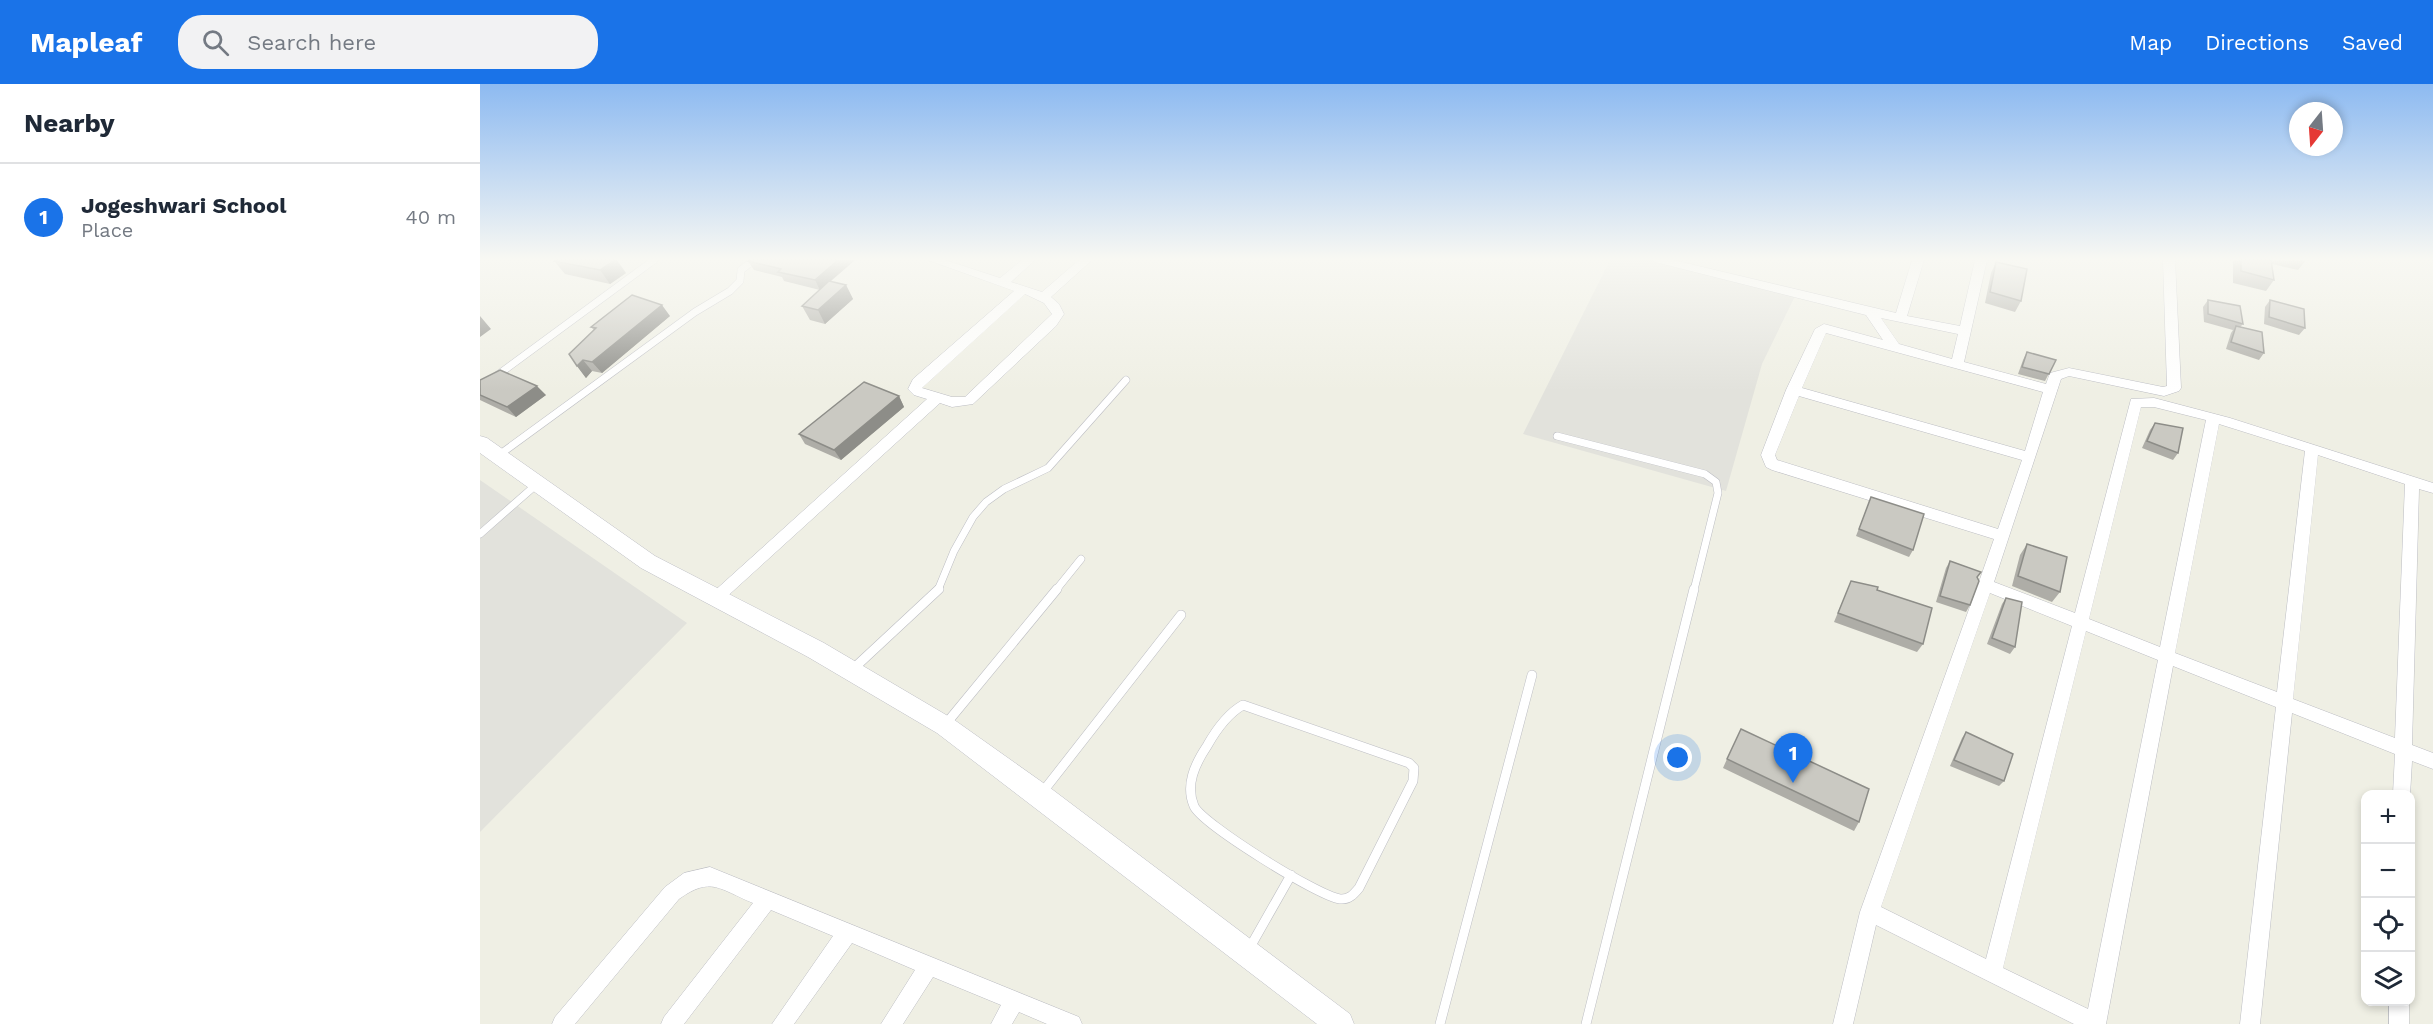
<!DOCTYPE html>
<meta charset="utf-8">
<style>
:root{--surface:#fff;--page:#f2f2f3;--text:#1f2937;--muted:#747a83;--line:#e0e1e3;--accent:#1a73e8}
body{margin:0;font-family:"Work Sans",sans-serif;background:var(--page);color:var(--text)}
.controls{position:absolute;right:18px;bottom:18px;display:grid;overflow:hidden;border-radius:12px;box-shadow:0 3px 9px #0003}
.controls button{width:54px;height:54px;display:grid;place-items:center;padding:0;border:0;border-bottom:2px solid var(--line);background:var(--surface);color:var(--text);font:30px sans-serif}
.compass{position:absolute;left:1809px;top:18px;width:54px;height:54px;border-radius:50%;background:var(--surface);box-shadow:0 3px 9px #0003;rotate:197deg}
.you{position:absolute;left:1198px;top:674px;width:21px;height:21px;margin:-15px;border:4px solid #fff;border-radius:50%;background:#1a73e8;box-shadow:0 0 0 9px #1a73e833}
.badge{display:grid;place-items:center;width:39px;height:39px;border-radius:50%;background:var(--accent);color:#fff;font-size:20px;font-weight:700}
.pin{position:absolute;translate:-50% -50px;filter:drop-shadow(0 2px 3px #0008)}
.pin::after{content:'';position:absolute;top:32px;width:21px;height:18px;background:inherit;clip-path:polygon(0 0,100% 0,50% 100%)}
.list{margin:0;padding:0;list-style:none}
h2{display:flex;justify-content:space-between;align-items:center;height:78px;margin:0;padding:0 24px;font-size:26px}
h2 small{font-size:20px;font-weight:400;color:var(--muted)}
.list li{display:grid;grid-template-columns:39px 1fr auto;gap:18px;align-items:center;box-sizing:border-box;height:108px;padding:0 24px;border-top:2px solid var(--line)}
.list b{display:block;font-size:22px;white-space:nowrap}
.list p{margin:0;font-size:20px;white-space:nowrap;color:var(--muted)}
.list em{font-size:20px;font-style:normal;color:var(--muted)}
.icon{flex:none;width:33px;height:33px;fill:none;stroke:currentColor;stroke-width:2;stroke-linecap:round;stroke-linejoin:round}
.map{position:relative;flex:none;width:1953px;height:940px;overflow:hidden}
header{display:flex;align-items:center;gap:36px;box-sizing:border-box;height:84px;padding:0 30px;background:var(--accent);color:#fff}
header strong{font-size:28px}
nav{display:flex;gap:33px;margin-inline-start:auto;font-size:21px}
.search{width:420px;height:54px;background:var(--page);display:flex;align-items:center;gap:15px;box-sizing:border-box;padding:0 21px;border-radius:24px;color:var(--muted);font-size:22px}
main{display:flex}
aside{flex:1;background:var(--surface)}
.map>svg:first-child{display:block}
.industrial{fill:#e2e2dc}
.lines{fill:none;stroke-linecap:round;stroke-linejoin:round}
.lane-far1-casing{stroke:#bcbdc3;stroke-width:8}
.lane-casing{stroke:#bcbdc3;stroke-width:10}
.street-casing{stroke:#bcbdc3;stroke-width:1}
.secondary-casing{stroke:#bdbec5;stroke-width:1}
.lane-far1{stroke:#fff;stroke-width:7}
.lane{stroke:#fff;stroke-width:9}
.street{fill:#fff;fill-rule:evenodd}
.secondary{fill:#fff;fill-rule:evenodd}
.wall{fill:#aeada7}
.shaded-wall{fill:#8d8d88}
.building{fill:#cac9c2;stroke:#8d8d88;stroke-width:1.5}
</style>
<header>
<strong>Mapleaf</strong>
<div class="search"><svg class="icon" aria-label="search" viewBox="0 0 24 24"><circle cx="10" cy="10" r="6"/><path d="M15 15l6 6"/></svg>Search here</div>
<nav><a>Map</a><a>Directions</a><a>Saved</a></nav>
</header>
<main>
<aside>
<h2>Nearby<small></small></h2>
<ul class="list">
<li><span class="badge">1</span><div><b>Jogeshwari School</b><p>Place</p></div><em>40 m</em></li>
</ul>
</aside>
<div class="map">
<svg width="1953" height="940" viewBox="0 0 1953 940">
<rect width="100%" height="100%" fill="#efefe4"/>
<path class="industrial" d="M1130,176H1170L1316,210L1282,280L1246,407L1043,350Z
M0,396L207,539L0,748Z"/>
<g class="lines">
<defs>
<path id="lane-far1" d="M0,304L174,176
M1077,352L1225,390L1236,398L1238,409L1214,506
M19,371L215,228L250,207L260,197L261,186L274,176
M0,450L57,400
M458,506L474,467L493,433L506,418L524,405L568,384L646,296
M576,506L601,475"/>
<path id="lane" d="M373,585L459,505
M763,621L929,679L934,684L933,697L879,804C874,810 869,816 860,815C838,812 722,740 714,722C705,701 715,680 727,662C736,646 747,630 763,621Z
M465,641L577,505
M561,710L701,531
M769,865L811,791
M960,940L1052,591
M1106,940L1214,505"/>
<path id="street" d="M448,176H465L520,194L542,176H555L531,198L562,208L599,176H612L571,213L579,220L584,230L576,242L493,320L472,323L460,319L241,518H231L228,514L231,510L447,315L434,311L428,305L433,295L534,207ZM545,210L564,219L572,230L485,313H472L442,304Z
M1173,176H1193L1416,229L1432,176H1444L1427,232L1480,242L1495,176H1507L1484,278L1566,300L1570,289L1589,284L1683,303L1687,302L1683,176H1695L1701,304L1699,307L1684,312L1589,292L1581,295L1514,498L1595,529L1651,315L1674,314L1750,334L1953,399V409L1939,405L1932,661L1953,669V685L1932,677L1930,711L1913,710L1915,670L1812,629L1780,940H1760L1796,623L1693,582L1626,940H1594L1396,841L1373,940H1353L1380,828L1497,503L1495,500L1500,495L1514,455L1292,386L1286,383L1281,371L1306,306L1335,245L1344,240L1403,256L1386,231L1175,178ZM1401,234L1478,250L1472,275L1419,260ZM1346,249L1563,308L1545,367L1322,304ZM1319,312L1542,376L1518,445L1297,376L1295,371ZM1661,323H1674L1726,336L1680,563L1609,535ZM1739,340L1825,367L1797,608L1695,569ZM1838,371L1925,400L1915,654L1813,615ZM1510,509L1592,542L1506,875L1401,823ZM1606,547L1678,576L1608,925L1523,884Z
M230,783L599,933L602,940H567L539,928L532,940H511L521,921L453,893L423,940H401L435,886L372,859L314,940H292L353,852L291,826L204,940H181L184,933L273,819C239,805 231,792 199,815L95,940H72L75,933L185,803L204,789Z
M1909,918H1929V940H1909Z"/>
<path id="secondary" d="M0,352L7,354L175,472L344,559L473,635L569,703L870,930L874,940H837L457,649L328,573L161,484L0,369Z"/>
</defs>
<use href="#lane-far1" class="lane-far1-casing"/>
<use href="#lane" class="lane-casing"/>
<use href="#street" class="street-casing"/>
<use href="#secondary" class="secondary-casing"/>
<use href="#lane-far1" class="lane-far1"/>
<use href="#lane" class="lane"/>
<use href="#street" class="street"/>
<use href="#secondary" class="secondary"/>
</g>
<path class="wall" d="M269,176H375L350,198L366,201L373,215L345,240L330,236L322,222L340,206L304,197L302,193L274,186L268,177Z
M1753,176H1826L1818,186L1792,180L1794,196L1786,207L1753,199Z
M74,177L146,189L130,200L85,190Z
M1516,178L1541,217L1535,228L1505,219L1511,189Z
M1728,216L1763,240L1760,243L1784,269L1779,276L1746,265L1751,249L1753,246L1724,238L1723,223Z
M1790,216L1825,244L1819,251L1784,240L1785,223Z
M190,232L122,289L112,287L106,294L97,282L114,246L111,243Z
M1547,268L1576,276L1565,297L1538,290L1543,276Z
M0,296L66,311L36,333L0,316Z
M419,312L424,323L361,376L325,360L319,350Z
M1675,339L1698,369L1693,376L1662,364L1670,346Z
M1391,413L1433,466L1429,473L1376,452Z
M1547,460L1580,508L1572,518L1532,502L1540,471Z
M1470,477L1501,488L1497,494L1490,521L1486,528L1456,518L1466,484Z
M1371,497L1397,506L1443,560L1437,568L1354,538Z
M1526,514L1535,563L1530,570L1507,560L1522,520Z
M1486,648L1524,697L1519,702L1470,682L1482,654Z
M1247,675L1379,738L1374,747L1243,684Z"/>
<path class="shaded-wall" d="M135,176H137L146,189L130,200L120,186Z
M358,176H375L340,206L335,196Z
M366,201L373,215L345,240L338,226Z
M182,221L190,232L122,289L112,278Z
M0,232L11,245L0,253Z
M103,276L112,287L106,294L97,282Z
M57,302L66,311L36,333L27,323Z
M419,312L424,323L361,376L354,366Z"/>
<path class="building" d="M75,176H135L120,186L74,177Z
M269,176H358L335,196L298,188L301,185L268,177Z
M1761,176H1791L1794,196L1761,187Z
M1516,178L1547,185L1541,217L1510,208Z
M349,197L366,201L338,226L322,222Z
M152,211L182,221L112,278L103,276L97,282L89,270L116,244L111,243Z
M1728,216L1760,222L1763,240L1728,230Z
M1790,216L1824,225L1825,244L1789,233Z
M1756,242L1782,248L1784,269L1751,258Z
M1547,268L1576,276L1569,290L1542,283Z
M20,286L57,302L27,323L0,311V296Z
M384,298L419,312L354,366L319,350Z
M1675,339L1703,344L1698,369L1667,357Z
M1391,413L1444,430L1433,466L1379,445Z
M1547,460L1587,473L1580,508L1538,492Z
M1470,477L1501,488L1497,493L1499,497L1490,521L1460,512Z
M1371,497L1398,503L1397,506L1452,524L1443,560L1358,529Z
M1526,514L1542,518L1535,563L1512,554Z
M1261,645L1389,705L1379,738L1247,675Z
M1486,648L1533,670L1524,697L1474,676Z"/>
<linearGradient id="sky" x2="0" y2="1"><stop stop-color="#8dbaf1"/><stop offset="0.57" stop-color="#f8f8f3"/><stop offset="1" stop-color="#f8f8f3" stop-opacity="0"/></linearGradient>
<rect width="1953" height="307" fill="url(#sky)"/>
</svg>
<div class="controls">
<button>+</button>
<button>−</button>
<button><svg class="icon" aria-label="locate" viewBox="0 0 24 24"><circle cx="12" cy="12" r="6"/><path d="M12 2v4M12 18v4M2 12h4M18 12h4"/></svg></button>
<button><svg class="icon" aria-label="layers" viewBox="0 0 24 24"><path d="M12 4l9 5-9 5-9-5zM3 14l9 5 9-5"/></svg></button>
</div>
<svg class="compass" viewBox="-18 -18 36 36"><path d="M0-13l5 13h-10z" fill="#e53935"/><path d="M0 13l5-13h-10z" fill="#747a83"/></svg>
<div class="you"></div>
<div class="pin badge" style="left:1313px;top:699px">1</div>
</div>
</main>
